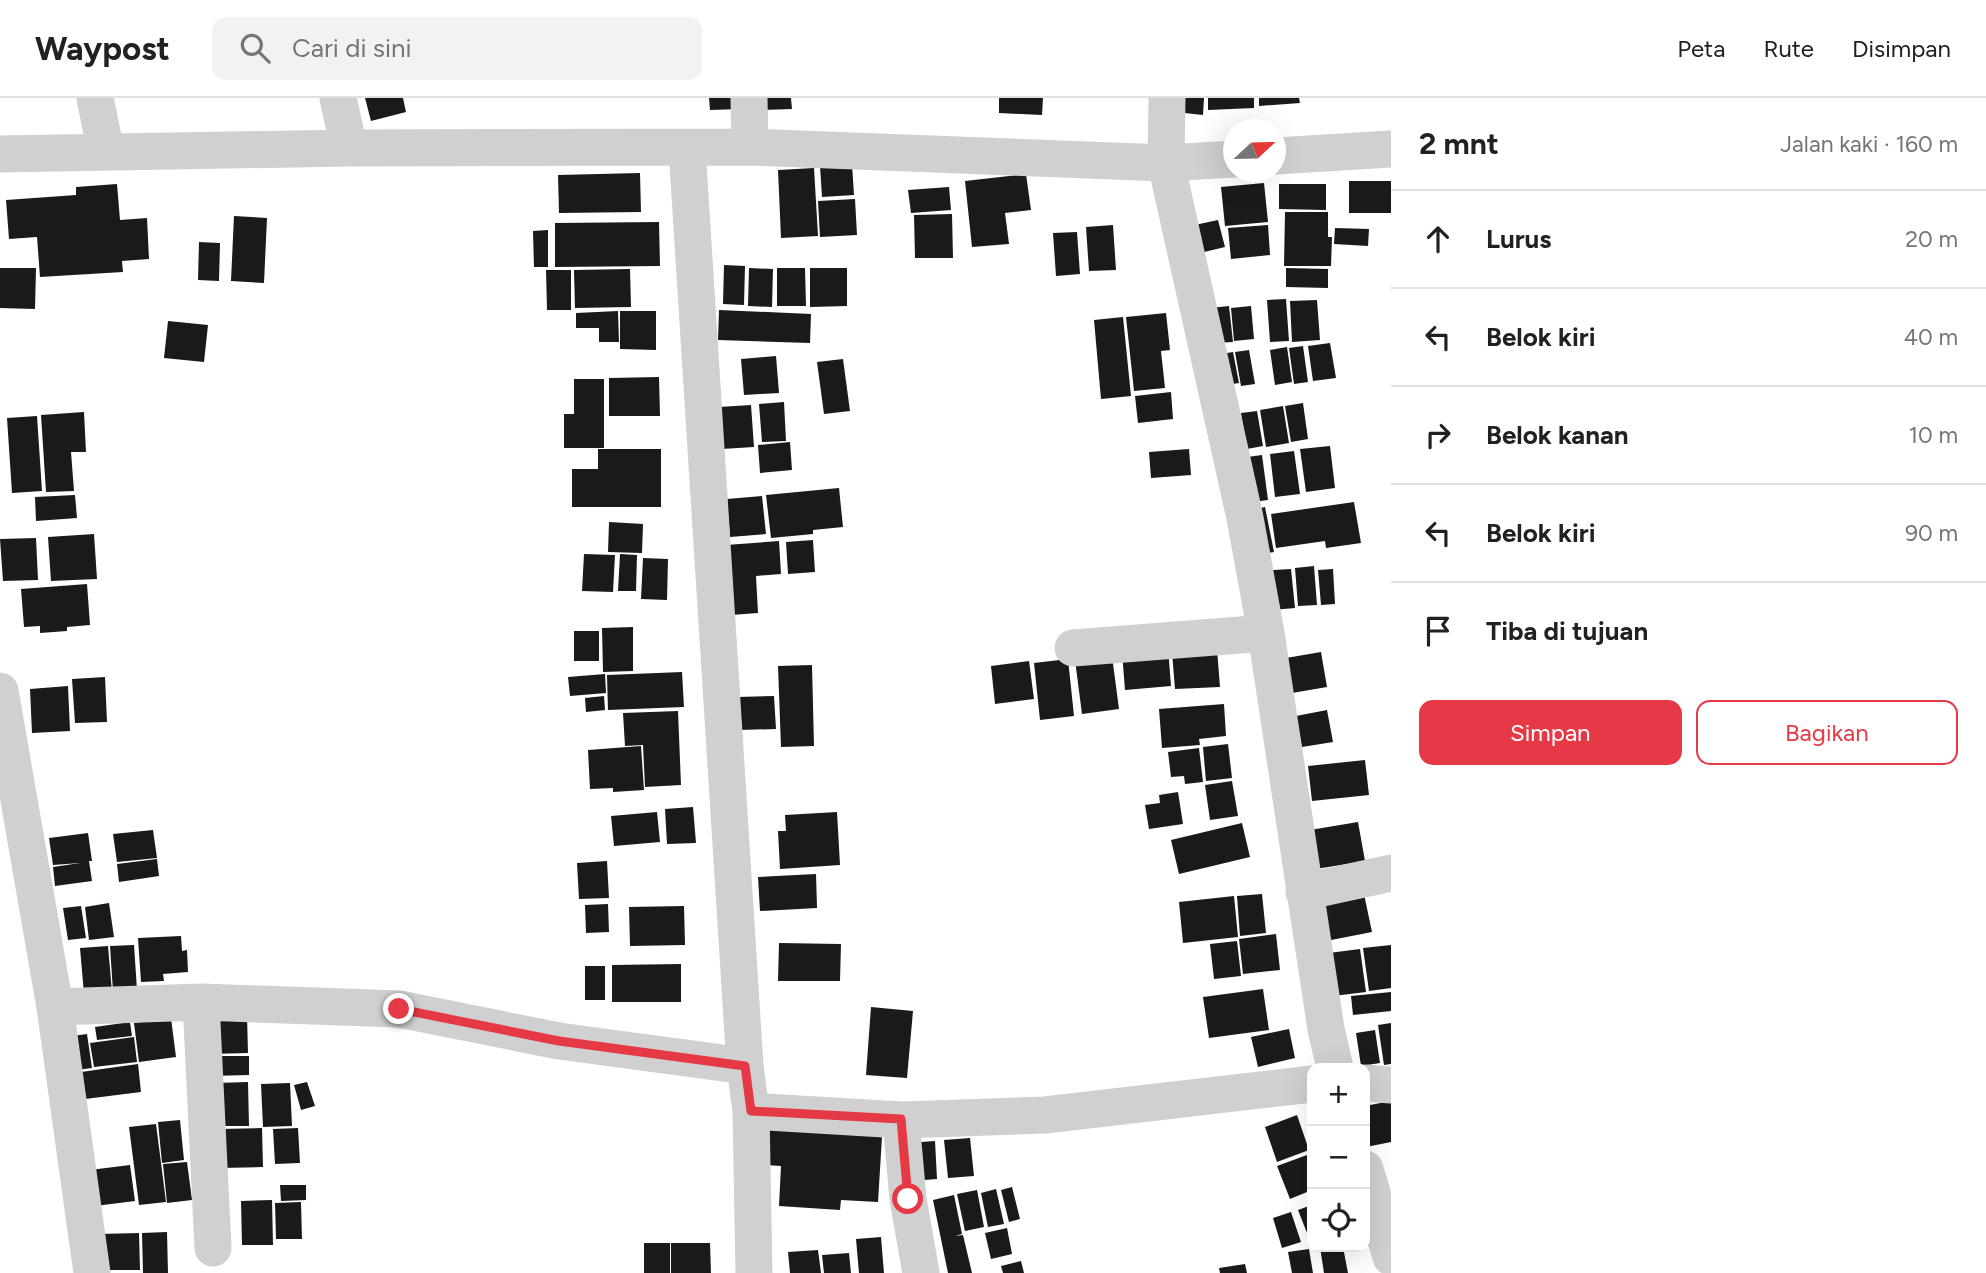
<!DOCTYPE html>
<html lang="id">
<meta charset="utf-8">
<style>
:root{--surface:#fff;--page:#f2f2f2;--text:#202124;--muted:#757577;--line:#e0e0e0;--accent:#e63946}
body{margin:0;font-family:Figtree,sans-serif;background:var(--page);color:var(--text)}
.controls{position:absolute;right:21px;bottom:21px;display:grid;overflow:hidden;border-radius:14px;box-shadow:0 7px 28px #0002}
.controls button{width:63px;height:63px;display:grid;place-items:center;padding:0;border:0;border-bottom:2px solid var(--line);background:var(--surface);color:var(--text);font:35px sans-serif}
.compass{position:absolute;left:1223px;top:21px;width:63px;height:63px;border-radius:50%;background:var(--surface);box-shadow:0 7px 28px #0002;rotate:68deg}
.stop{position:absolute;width:21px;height:21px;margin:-16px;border:5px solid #e63946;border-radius:50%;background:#fff}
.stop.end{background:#e63946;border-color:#fff;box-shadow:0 2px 7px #0008}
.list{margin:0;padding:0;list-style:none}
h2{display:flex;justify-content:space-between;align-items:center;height:91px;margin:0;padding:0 28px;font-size:30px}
h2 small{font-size:23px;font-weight:400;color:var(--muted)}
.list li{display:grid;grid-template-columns:46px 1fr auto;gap:21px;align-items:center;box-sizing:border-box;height:98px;padding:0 28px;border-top:2px solid var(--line)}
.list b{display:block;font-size:26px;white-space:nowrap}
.list em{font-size:23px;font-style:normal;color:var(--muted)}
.actions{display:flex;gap:14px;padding:21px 28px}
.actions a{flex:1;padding:16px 0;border:2px solid var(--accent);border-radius:14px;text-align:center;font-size:24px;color:var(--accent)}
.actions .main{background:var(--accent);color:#fff}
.icon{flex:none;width:38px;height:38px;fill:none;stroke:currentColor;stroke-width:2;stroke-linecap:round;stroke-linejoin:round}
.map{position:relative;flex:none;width:1391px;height:1175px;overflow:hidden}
header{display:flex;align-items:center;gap:42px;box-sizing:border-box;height:98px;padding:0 35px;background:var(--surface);border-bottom:2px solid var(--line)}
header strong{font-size:33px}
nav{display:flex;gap:38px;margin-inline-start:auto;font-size:24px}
.search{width:490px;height:63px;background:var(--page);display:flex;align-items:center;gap:18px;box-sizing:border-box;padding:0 24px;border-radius:14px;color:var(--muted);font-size:26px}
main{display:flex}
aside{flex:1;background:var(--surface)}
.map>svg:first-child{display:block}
.building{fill:#1a1a1a}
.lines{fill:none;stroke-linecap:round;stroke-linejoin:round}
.minor{stroke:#d0d0d0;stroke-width:37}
.route{stroke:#e63946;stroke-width:9}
</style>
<header>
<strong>Waypost</strong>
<div class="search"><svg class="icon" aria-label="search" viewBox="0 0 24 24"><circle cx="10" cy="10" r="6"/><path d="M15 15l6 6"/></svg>Cari di sini</div>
<nav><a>Peta</a><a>Rute</a><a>Disimpan</a></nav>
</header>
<main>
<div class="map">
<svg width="1391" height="1175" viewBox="0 0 1391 1175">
<rect width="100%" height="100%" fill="#fff"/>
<path class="building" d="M365,0H403L406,14L371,23Z
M709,0H740V11L710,12Z
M759,0H791L792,11L759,12Z
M999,0H1043L1042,17L999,15Z
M1176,0H1204L1203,17L1175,14Z
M1208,0H1254V10L1208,12Z
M1259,0H1299L1300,5L1259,8Z
M852,66L854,97L822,99L820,68Z
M814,70L818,138L781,140L778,72Z
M640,75L641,114L559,115L558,77Z
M1026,76L1031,112L1005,115L1009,146L972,149L965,83Z
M1349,83H1391V115H1349Z
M1264,85L1268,124L1225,128L1221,89Z
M117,86L120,122L147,120L149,161L122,163L123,174L40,179L37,139L9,141L6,102L76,97V89Z
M1279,86H1326V112L1279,111Z
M949,89L951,112L911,115L908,92Z
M855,101L857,137L820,139L818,103Z
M1285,114H1328V139H1332L1331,168H1284Z
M952,116L953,160H915L914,117Z
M234,118L267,120L264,185L231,183Z
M1218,122L1225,149L1196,156L1190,128Z
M659,124L660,168L555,169V125Z
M1113,127L1116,172L1089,173L1086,129Z
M1268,127L1270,157L1231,161L1228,130Z
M1335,130L1369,131L1368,148L1334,146Z
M548,132V169H534L533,133Z
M1077,134L1080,176L1056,178L1053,135Z
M199,144L220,145L219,183L198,182Z
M724,167L745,168L744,207L723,206Z
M0,170H36L35,211L0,210Z
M749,170L773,171L772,209L748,208Z
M777,170H805L806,208H777Z
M810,170H847V208L810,209Z
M1286,170L1328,171V190L1286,189Z
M630,171L631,209L575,210L574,172Z
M546,172H571V212H547Z
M1286,201L1289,243L1270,244L1267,202Z
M1317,202L1320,242L1292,244L1290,203Z
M1229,208L1233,244L1214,245L1210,210Z
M1251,208L1254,241L1234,243L1231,210Z
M719,212L811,216L810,245L718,242Z
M618,213L619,244H599V230H576V215Z
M620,213H656V252L620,251Z
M1166,215L1170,252L1161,253L1165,290L1134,293L1126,219Z
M1123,219L1131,298L1101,301L1094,222Z
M168,223L208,227L204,264L164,260Z
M1330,245L1336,280L1313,283L1308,248Z
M1303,248L1308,284L1294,286L1289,250Z
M1287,249L1292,284L1275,287L1270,252Z
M1249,252L1255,286L1241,288L1235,254Z
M1233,254L1239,285L1221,288L1215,257Z
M776,258L779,295L744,297L741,261Z
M843,261L850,313L824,316L817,264Z
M659,279L660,318H609V280Z
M574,281H604V350H564V316H574Z
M1171,294L1173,321L1138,325L1135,298Z
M784,304L786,343L762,344L759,306Z
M1303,305L1308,341L1291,344L1285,308Z
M751,307L754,349L722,351L719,309Z
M1283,308L1289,345L1266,349L1260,312Z
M1257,313L1263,348L1247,351L1241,315Z
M84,314L86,354H71L74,393L46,394L41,317Z
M37,318L42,393L12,395L7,320Z
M790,344L792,372L760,375L758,347Z
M1330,348L1335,390L1306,394L1300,351Z
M598,351H661V409H572V371H598Z
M1189,351L1191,377L1151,380L1149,354Z
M1294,353L1300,396L1275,399L1270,356Z
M1262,357L1268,402L1246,405L1240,360Z
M839,390L843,429L813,432V436L771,440L766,397Z
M75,397L77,420L36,423L35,399Z
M762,398L766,436L730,439L727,401Z
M1354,404L1361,445L1326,450L1325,443L1276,450L1271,416Z
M1265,409L1274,454L1257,457L1248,413Z
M609,424L643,426L642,455L608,454Z
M94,436L97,481L51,483L48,439Z
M36,440L38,482L3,483L0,441Z
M813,442L815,474L788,476L786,444Z
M779,443L781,476L756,478L758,515L731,517L726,447Z
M584,456L615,457L613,494L582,493Z
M620,456L637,457L636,493H618Z
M643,460L668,461L667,502L641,501Z
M1314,468L1317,507L1298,508L1295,470Z
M1291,471L1295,510L1263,513L1259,473Z
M1333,471L1335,506L1321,507L1318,472Z
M87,486L90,527L67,529V533L40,535V528L24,529L21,491Z
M633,529V573L603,574L602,530Z
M574,533H599V563H574Z
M1168,550L1171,588L1125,592L1122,554Z
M1217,551L1220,589L1175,591L1172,554Z
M1321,554L1327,589L1292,595L1286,560Z
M1112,558L1119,611L1082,616L1075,562Z
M1068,561L1074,618L1040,622L1034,565Z
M1029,563L1034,601L995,606L991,568Z
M812,567L814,648L781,649L778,568Z
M682,574L684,609L608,612L607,577Z
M605,576L606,595L570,598L568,579Z
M105,579L107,624L75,625L72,581Z
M68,588L70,633L32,635L30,591Z
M604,598L605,612L586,614L585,600Z
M774,598L776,631L739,632L738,599Z
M1224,606L1226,638L1199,641L1200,647L1162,650L1159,611Z
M1327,612L1333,644L1302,649L1296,618Z
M678,613L681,687L645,689L643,647L625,648L623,615Z
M1228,646L1232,680L1206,683L1203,649Z
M641,648L644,692L613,694V690L590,691L588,652Z
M1199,650L1203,684L1185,686L1184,678L1171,679L1168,654Z
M1365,662L1369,697L1312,703L1308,668Z
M1232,683L1238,718L1210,722L1205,687Z
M1178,694L1183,726L1149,731L1145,707L1160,705L1159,697Z
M693,709L696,745L667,746L665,711Z
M657,714L660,744L614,748L611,718Z
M837,714L840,767L780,771L778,733H786L785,717Z
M1358,724L1365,763L1316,771L1310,732Z
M1242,725L1250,759L1179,776L1171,742Z
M153,732L157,760L117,764L113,736Z
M88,735L92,763H89L92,783L55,788L53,769L80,765L53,767L49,740Z
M157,761L159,778L119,784L117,766Z
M607,763L609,800L579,801L577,765Z
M816,776L817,810L760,813L758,779Z
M1262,796L1266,835L1240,838L1237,798Z
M1364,796L1372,834L1321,844L1314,806Z
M1234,798L1238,839L1183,845L1179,804Z
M109,805L114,839L89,842L85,809Z
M608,806L609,834L586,835L585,807Z
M81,808L86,840L68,842L63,810Z
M684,808L685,847L630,848L629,809Z
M1276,836L1280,872L1243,876L1239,841Z
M181,838L182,853L187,852L188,874L163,876L164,883L141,884L138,840Z
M1237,843L1241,878L1214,881L1210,846Z
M779,845L841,846L840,883H778Z
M134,847L137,892L113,894L110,848Z
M1391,847V890L1369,893L1363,850Z
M108,848L112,894L84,896L80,850Z
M1360,851L1366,894L1333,898L1321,856Z
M681,866V904H612V867Z
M585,868H605V902H585Z
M1263,891L1269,932L1209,940L1203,899Z
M1391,894V913L1353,917L1351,898Z
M871,909L913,913L907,980L866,977Z
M247,917L248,955L210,956L209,918Z
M171,920L176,959L139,964L134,925Z
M130,924L132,938L97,942L95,929Z
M1391,925V966L1384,967L1378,927Z
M1289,931L1295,960L1258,969L1251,939Z
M1375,932L1380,965L1361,968L1356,935Z
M87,936L92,970L69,973L64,939Z
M134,939L137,964L94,969L90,945Z
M209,958H249V977L210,978Z
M138,966L141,994L85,1001L81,974Z
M248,984L249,1028H217L216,985Z
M307,984L315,1008L301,1012L294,987Z
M290,985L292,1028L263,1029L261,986Z
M1391,1003V1044L1366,1049L1365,1008Z
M1297,1017L1309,1052L1277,1064L1265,1029Z
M180,1022L184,1062L162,1065L158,1024Z
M156,1026L166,1104L139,1107L129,1029Z
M768,1026L882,1039L878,1104L841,1102L840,1112L779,1108L781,1068L765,1067Z
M262,1030L263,1069L221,1070L220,1031Z
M298,1030L300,1065L275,1066L273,1031Z
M970,1040L974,1078L948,1080L944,1042Z
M935,1043L937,1081L911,1083L908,1045Z
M1307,1057L1312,1070V1092L1290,1101L1277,1068Z
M187,1064L192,1102L167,1105L163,1066Z
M130,1067L135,1103L95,1108L90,1072Z
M280,1087H306V1102L281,1103Z
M1012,1089L1020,1121L1009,1124L1001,1092Z
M996,1091L1004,1126L988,1129L981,1095Z
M977,1092L984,1129L965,1133L957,1096Z
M954,1097L962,1136L955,1138L963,1137L972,1175H948L933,1102Z
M272,1102L273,1147H242L241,1103Z
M301,1104L302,1141H276L275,1105Z
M1309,1108L1312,1118V1139L1309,1140L1298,1112Z
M1291,1114L1301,1144L1282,1150L1273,1120Z
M1007,1130L1012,1156L991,1161L985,1135Z
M167,1134L168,1175H143L142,1135Z
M139,1135L140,1172H100L99,1136Z
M881,1139L884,1175H859L856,1141Z
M644,1145H670V1175H644Z
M671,1145H710L711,1175H671Z
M1320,1149H1343L1348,1175H1324Z
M1309,1151L1313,1175H1292L1288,1154Z
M818,1152L821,1175H790L788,1154Z
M849,1155L851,1175H824L822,1157Z
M1021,1163L1024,1175H1003L1001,1168Z
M1245,1166L1247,1175H1220L1219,1170Z"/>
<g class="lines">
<path class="minor" d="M95,0L106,54
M338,0L349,50
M749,0L750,49
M1167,0L1166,65L1245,420L1266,535L1326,931L1335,970
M687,50L745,968L751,1013L754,1175
M0,56L349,50L750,49L1166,65L1234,61
M1276,58L1391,51
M1073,550L1266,535
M0,593L55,909L92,1175
M1304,794L1391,775
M201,904L213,1150
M55,909L201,904L399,911L559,943L745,968
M1365,985L1391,987
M751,1013L901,1022L1045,1017L1312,986
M901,1022L908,1101L921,1175
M1365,1071L1391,1159"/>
</g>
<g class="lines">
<path class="route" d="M399,911L559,943L745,968L751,1013L901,1021L908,1101"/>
</g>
</svg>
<div class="controls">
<button>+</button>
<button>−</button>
<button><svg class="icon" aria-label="locate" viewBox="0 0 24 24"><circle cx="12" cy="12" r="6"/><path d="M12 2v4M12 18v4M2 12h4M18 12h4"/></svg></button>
</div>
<svg class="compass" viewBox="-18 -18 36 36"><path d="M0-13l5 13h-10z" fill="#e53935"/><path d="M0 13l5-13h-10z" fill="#757577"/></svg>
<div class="stop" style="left:908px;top:1101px"></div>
<div class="stop end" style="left:399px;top:911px"></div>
</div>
<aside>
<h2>2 mnt<small>Jalan kaki · 160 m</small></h2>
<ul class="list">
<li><svg class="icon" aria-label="ahead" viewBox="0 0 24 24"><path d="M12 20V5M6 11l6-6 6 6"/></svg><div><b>Lurus</b></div><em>20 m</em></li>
<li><svg class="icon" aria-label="left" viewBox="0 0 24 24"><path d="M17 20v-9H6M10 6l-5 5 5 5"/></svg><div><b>Belok kiri</b></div><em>40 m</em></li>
<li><svg class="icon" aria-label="right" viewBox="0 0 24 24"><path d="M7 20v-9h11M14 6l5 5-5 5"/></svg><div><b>Belok kanan</b></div><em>10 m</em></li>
<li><svg class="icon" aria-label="left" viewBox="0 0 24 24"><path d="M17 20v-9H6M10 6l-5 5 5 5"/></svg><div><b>Belok kiri</b></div><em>90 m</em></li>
<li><svg class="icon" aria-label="arrive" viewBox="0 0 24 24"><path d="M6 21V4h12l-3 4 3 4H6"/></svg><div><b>Tiba di tujuan</b></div></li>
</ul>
<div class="actions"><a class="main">Simpan</a><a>Bagikan</a></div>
</aside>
</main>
